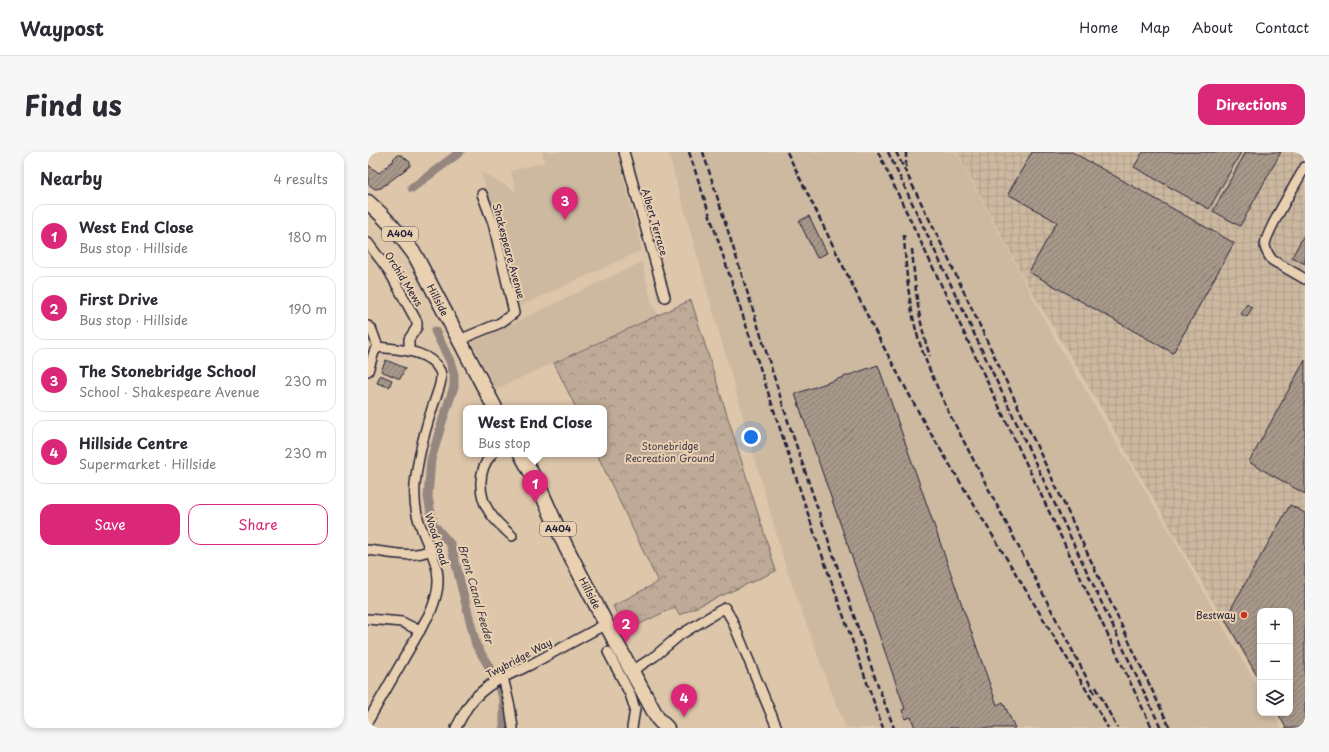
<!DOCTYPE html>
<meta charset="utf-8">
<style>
:root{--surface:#fff;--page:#f7f7f7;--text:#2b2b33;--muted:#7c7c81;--line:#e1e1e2;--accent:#db2777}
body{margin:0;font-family:"Playpen Sans",sans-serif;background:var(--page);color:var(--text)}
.controls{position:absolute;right:12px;bottom:12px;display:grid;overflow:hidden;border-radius:8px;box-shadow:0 2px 6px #0003}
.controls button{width:36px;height:36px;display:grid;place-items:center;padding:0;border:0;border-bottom:1px solid var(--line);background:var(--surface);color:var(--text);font:20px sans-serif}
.you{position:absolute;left:383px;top:285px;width:14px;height:14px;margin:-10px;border:3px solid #fff;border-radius:50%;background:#1a73e8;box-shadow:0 0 0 6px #1a73e833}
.badge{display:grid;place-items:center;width:26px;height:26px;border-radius:50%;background:var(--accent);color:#fff;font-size:13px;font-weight:700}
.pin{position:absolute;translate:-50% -33px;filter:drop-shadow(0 1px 2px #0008)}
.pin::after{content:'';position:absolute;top:21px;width:14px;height:12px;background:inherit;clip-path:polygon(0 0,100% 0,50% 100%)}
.popup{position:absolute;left:95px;top:253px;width:144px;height:52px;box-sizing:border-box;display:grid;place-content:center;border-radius:8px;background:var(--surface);filter:drop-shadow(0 1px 3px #0005);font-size:13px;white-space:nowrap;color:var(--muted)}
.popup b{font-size:15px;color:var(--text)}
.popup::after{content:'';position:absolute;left:50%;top:100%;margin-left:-8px;border:8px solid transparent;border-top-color:var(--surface)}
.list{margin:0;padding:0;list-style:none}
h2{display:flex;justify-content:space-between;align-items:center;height:52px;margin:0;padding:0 16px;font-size:17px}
h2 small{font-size:13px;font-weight:400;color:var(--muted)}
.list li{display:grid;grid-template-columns:26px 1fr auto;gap:12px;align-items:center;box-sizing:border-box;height:64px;margin:0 8px 8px;padding:0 8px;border:1px solid var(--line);border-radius:12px}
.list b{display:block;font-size:15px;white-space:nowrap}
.list p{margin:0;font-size:13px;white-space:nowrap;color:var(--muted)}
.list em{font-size:13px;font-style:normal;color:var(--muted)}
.actions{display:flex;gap:8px;padding:12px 16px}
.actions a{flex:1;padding:9px 0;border:1px solid var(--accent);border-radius:12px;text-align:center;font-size:14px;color:var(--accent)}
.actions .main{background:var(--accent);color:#fff}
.icon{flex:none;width:22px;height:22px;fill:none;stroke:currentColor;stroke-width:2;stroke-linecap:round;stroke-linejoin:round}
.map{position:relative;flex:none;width:937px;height:576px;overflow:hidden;border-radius:12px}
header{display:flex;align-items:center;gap:24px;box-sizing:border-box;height:56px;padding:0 20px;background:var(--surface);border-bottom:1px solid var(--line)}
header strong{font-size:19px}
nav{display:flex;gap:22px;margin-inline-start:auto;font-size:14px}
.intro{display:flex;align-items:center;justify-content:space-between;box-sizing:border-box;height:96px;padding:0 24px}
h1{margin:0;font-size:28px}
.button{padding:10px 18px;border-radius:12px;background:var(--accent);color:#fff;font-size:14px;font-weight:700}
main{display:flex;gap:24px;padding:0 24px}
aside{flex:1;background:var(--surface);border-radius:12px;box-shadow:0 2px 6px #0003}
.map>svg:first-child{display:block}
.built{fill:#cdb8a0}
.industrial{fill:url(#industrial-grid)}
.park{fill:url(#park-crowns);stroke:#706669}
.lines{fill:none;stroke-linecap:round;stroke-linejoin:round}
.canal{stroke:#958780;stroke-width:9}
.building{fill:url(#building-hatch);stroke:#22223b}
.minor-casing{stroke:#22223b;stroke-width:12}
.primary-casing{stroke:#22223b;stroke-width:17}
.minor{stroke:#e9d0b1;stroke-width:9}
.primary{stroke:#e9d0b1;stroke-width:14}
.rail{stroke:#22223b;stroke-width:2.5;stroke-dasharray:6 3;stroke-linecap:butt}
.poi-dot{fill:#c8321e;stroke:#e9d0b1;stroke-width:1.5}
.labels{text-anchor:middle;stroke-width:4;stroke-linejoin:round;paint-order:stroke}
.shield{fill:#e9d0b1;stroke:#5e565e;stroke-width:1}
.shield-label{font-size:9px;font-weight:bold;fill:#22223b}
.street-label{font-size:10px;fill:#22223b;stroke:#e9d0b1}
.park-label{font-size:10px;fill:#413d4d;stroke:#e9d0b1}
.poi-label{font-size:10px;fill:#22223b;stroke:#e9d0b1;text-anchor:end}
.water-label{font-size:11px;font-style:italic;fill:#444050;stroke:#e9d0b1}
</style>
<header>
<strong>Waypost</strong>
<nav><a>Home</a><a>Map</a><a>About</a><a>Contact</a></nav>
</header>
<div class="intro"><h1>Find us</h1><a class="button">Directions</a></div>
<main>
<aside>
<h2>Nearby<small>4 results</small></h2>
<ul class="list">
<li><span class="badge">1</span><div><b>West End Close</b><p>Bus stop · Hillside</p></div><em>180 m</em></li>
<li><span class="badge">2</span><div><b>First Drive</b><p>Bus stop · Hillside</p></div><em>190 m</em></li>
<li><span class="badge">3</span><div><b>The Stonebridge School</b><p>School · Shakespeare Avenue</p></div><em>230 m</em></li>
<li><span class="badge">4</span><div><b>Hillside Centre</b><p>Supermarket · Hillside</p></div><em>230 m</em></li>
</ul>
<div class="actions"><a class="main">Save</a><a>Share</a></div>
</aside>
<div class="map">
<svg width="937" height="576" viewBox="0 0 937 576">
<defs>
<pattern id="industrial-grid" width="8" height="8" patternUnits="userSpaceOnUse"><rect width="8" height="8" fill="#cdb8a0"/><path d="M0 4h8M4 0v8" fill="none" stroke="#b09e8b"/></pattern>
<pattern id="park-crowns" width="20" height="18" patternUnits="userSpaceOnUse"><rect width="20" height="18" fill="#beaa97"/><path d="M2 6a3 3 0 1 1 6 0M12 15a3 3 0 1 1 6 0" fill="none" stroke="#9a8a7c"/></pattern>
<pattern id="building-hatch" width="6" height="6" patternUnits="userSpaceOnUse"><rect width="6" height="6" fill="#a8988a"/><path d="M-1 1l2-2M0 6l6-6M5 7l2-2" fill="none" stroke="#887c72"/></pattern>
</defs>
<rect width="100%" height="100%" fill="#ddc6aa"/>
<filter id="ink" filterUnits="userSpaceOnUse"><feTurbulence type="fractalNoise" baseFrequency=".025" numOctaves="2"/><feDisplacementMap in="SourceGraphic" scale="8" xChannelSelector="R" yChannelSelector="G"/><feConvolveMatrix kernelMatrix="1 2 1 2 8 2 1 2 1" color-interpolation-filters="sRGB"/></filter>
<g filter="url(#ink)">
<path class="built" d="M174,0H249L274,98L150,155L117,32L113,20L148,39L143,19L177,10Z
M300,0H588L683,180L798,374L892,539V561H905L913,576H478L460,531L418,416Z
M274,110L283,149L290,163L128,237L104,191Z"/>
<path class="industrial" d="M589,0H937V576H918L909,561H922V459H892V531L729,249L657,128Z"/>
<path class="park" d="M323,148L408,419L311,463L307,455L257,479L245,454L290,430L229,302H236V256H208L186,211Z"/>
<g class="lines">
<path class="canal" d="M44,36L92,0
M67,179L82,209L86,222V235L75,267L63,308L60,345L65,372L83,393L108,493L123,518L136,547V576"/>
</g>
<path class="building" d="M664,0H704L866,91L805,201L661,120L689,70L640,42Z
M775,0H873L841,57L766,15Z
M878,0H913L872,74L845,59Z
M29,3H33L42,10V14L13,36L7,37L0,32V13L11,21L26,8L25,7Z
M441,64L459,101L449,106L431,69Z
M937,81V112L924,105Z
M879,152L884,156L879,165L873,162Z
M18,208L37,216L32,227L13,219Z
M937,208V342L881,310Z
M510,213L629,553L635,550L647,576H547L543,565L537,567L534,558L537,557L427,242Z
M12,223L24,228L21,235L9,231Z
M922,353L937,361V576H918L910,561H922V459H892V529L857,467Z"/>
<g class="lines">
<defs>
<path id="minor" d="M256,0L297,145
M937,15C930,28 896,83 897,94C898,99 901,104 904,108L937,127
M0,91L21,119L49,170V175L41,187V198
M0,174L3,176L10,195
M91,188L132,171L146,161L125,71L114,42
M0,219L6,200L10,195
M124,302C109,318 110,344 122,361C128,370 136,377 144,384
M0,398C19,400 45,407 62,398
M0,467L34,470L52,479
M240,500L262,542L267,557L264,576
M264,519L287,504L312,483L351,459L357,456L364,468L409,576
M135,525L142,555L145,576
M0,569L63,459C67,449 70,440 70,430C71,411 59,393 53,375C48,363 46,347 47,333C50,301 58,273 69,242C71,236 75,226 72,219C61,197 30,198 10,195
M88,576C95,563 101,550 112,541C126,528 143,522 160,514C186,500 212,486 238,472"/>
<path id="primary" d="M0,50C18,66 33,83 47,103L127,256
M153,302L171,335L198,395L238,472L290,567L299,576"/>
</defs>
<use href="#minor" class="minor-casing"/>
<use href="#primary" class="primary-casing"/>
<use href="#minor" class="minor"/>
<use href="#primary" class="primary"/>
<path class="rail" d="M321,0L446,380L515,576
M335,0L420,269L505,520L526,576
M419,0L506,177L557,272L722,544L740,576
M510,0L784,576
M520,0L793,576
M528,0L569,83L802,576
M538,0V16
M536,83C538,121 541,159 553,195C560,216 570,236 579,257L727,542
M544,97C547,133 550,170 562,204
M728,535L749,576"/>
</g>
</g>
<circle class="poi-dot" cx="876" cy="463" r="4"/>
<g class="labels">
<g class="shield">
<rect x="14" y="75" width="36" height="14" rx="3"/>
<rect x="172" y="370" width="36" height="14" rx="3"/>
</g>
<g class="shield-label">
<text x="32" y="85">A404</text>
<text x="190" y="380">A404</text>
</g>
<g class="street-label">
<text transform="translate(287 70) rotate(74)" y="4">Albert Terrace</text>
<text transform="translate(141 99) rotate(75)" y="4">Shakespeare Avenue</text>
<text transform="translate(36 127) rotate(58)" y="4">Orchid Mews</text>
<text transform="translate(70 148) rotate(63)" y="4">Hillside</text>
<text transform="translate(69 387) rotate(72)" y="4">Wood Road</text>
<text transform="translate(222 441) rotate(62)" y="4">Hillside</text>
<text transform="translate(151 506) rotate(-28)" y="4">Twybridge Way</text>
</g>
<g class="park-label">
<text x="302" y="298">Stonebridge<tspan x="302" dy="12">Recreation Ground</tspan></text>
</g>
<g class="poi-label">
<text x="868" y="467">Bestway</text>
</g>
<g class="water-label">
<text transform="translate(108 442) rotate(74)" y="4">Brent Canal Feeder</text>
</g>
</g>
</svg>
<div class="controls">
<button>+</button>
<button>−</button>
<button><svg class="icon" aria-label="layers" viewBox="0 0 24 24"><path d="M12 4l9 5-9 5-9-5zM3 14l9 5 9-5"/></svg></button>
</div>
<div class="you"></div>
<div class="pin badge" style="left:167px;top:351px">1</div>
<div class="popup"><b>West End Close</b>Bus stop</div>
<div class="pin badge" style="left:258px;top:491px">2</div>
<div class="pin badge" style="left:197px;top:68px">3</div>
<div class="pin badge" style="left:316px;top:565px">4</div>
</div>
</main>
